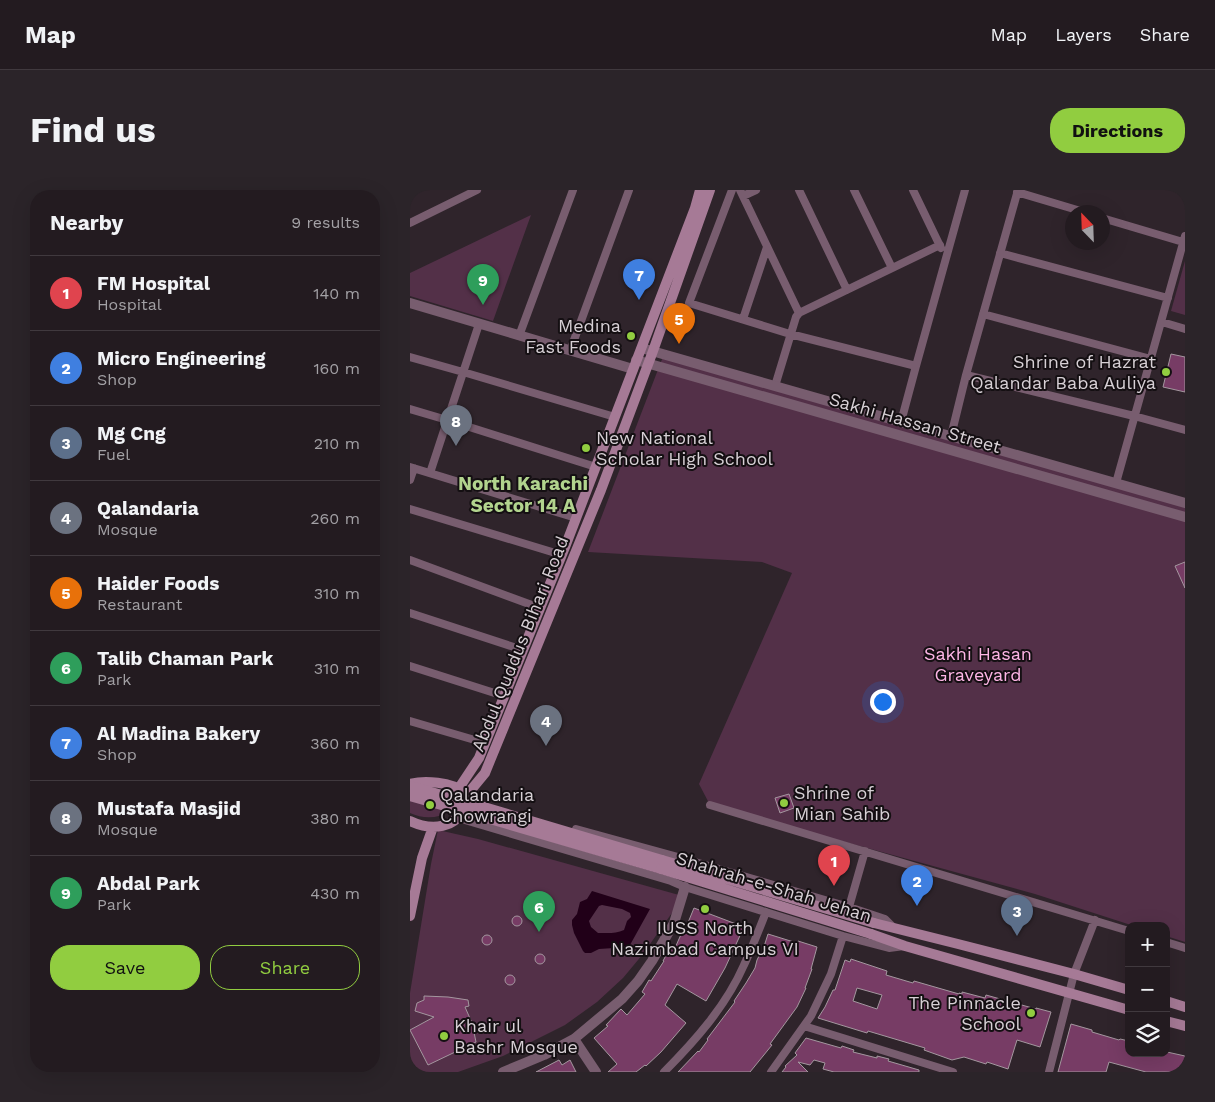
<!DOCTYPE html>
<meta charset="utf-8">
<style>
:root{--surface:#231b20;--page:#2b2429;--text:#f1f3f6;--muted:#a3a1a5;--line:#40393e;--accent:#91cd40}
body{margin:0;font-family:"Work Sans",sans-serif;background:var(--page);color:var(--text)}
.controls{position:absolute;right:15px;bottom:15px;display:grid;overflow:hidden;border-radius:10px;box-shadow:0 5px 20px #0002}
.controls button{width:45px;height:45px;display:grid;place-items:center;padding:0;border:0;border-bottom:1px solid var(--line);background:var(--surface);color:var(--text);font:25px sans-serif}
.compass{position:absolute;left:655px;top:15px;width:45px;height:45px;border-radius:50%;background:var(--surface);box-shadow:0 5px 20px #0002;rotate:337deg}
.you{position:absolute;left:472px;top:511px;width:18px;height:18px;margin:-12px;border:4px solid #fff;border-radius:50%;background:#1a73e8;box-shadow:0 0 0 8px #1a73e833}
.badge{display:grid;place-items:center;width:32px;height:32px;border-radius:50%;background:var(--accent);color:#fff;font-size:16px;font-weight:700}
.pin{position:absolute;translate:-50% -41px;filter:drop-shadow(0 1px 2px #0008)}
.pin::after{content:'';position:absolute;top:26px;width:18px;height:15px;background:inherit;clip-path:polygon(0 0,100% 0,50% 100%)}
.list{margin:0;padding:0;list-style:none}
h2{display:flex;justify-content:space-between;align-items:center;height:65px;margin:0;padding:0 20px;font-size:21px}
h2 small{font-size:16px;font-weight:400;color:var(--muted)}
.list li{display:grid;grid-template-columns:32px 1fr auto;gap:15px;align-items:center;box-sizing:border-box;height:75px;padding:0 20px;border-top:1px solid var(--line)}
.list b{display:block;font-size:19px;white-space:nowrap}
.list p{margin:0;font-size:16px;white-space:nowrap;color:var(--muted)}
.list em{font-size:16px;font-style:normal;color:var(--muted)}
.actions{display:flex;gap:10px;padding:15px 20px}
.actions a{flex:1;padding:11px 0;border:1px solid var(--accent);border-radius:20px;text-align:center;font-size:18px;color:var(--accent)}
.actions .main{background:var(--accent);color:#111}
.icon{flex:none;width:28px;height:28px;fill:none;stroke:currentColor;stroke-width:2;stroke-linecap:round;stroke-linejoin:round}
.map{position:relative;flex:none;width:775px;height:882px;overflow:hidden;border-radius:20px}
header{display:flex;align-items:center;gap:30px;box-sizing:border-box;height:70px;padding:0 25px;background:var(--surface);border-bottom:1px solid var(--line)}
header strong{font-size:24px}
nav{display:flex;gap:28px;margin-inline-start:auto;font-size:18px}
.intro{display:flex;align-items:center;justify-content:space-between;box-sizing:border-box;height:120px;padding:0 30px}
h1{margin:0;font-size:35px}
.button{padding:12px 22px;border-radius:20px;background:var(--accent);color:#111;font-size:18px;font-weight:700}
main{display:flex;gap:30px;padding:0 30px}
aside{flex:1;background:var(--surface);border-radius:20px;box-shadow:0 5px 20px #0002}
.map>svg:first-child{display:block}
.green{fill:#533048}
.water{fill:#210018;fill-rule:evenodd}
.building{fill:#773c65;stroke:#a4979f;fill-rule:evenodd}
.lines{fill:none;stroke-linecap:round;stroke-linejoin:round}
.minor{stroke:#785d6f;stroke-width:8}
.tertiary{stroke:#785d6f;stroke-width:10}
.secondary{stroke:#a67a96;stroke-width:10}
.secondary-bridge{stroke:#a67a96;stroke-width:10}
.poi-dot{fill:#91cd40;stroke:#140f12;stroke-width:2}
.labels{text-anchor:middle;stroke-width:4;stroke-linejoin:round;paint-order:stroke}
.poi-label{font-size:18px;fill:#d7d0d5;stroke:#140f12;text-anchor:start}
.street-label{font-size:18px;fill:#d7d0d5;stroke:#140f12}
.park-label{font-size:18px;fill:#fdb5e5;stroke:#140f12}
.neighbourhood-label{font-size:19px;font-weight:bold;fill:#b2d48e;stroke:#140f12}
</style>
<header>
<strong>Map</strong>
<nav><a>Map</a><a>Layers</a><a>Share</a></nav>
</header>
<div class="intro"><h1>Find us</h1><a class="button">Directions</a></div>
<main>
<aside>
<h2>Nearby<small>9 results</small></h2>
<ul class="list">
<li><span class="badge" style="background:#e0444e">1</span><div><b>FM Hospital</b><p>Hospital</p></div><em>140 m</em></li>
<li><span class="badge" style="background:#3f7fe0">2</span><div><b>Micro Engineering</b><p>Shop</p></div><em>160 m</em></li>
<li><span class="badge" style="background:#5c6f8a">3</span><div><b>Mg Cng</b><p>Fuel</p></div><em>210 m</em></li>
<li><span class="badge" style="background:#6b7280">4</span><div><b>Qalandaria</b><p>Mosque</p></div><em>260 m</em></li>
<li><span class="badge" style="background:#e8710a">5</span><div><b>Haider Foods</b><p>Restaurant</p></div><em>310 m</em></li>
<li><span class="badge" style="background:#2e9e5b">6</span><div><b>Talib Chaman Park</b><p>Park</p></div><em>310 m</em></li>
<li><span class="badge" style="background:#3f7fe0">7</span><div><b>Al Madina Bakery</b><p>Shop</p></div><em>360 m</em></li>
<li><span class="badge" style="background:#6b7280">8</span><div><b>Mustafa Masjid</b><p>Mosque</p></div><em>380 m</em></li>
<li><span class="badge" style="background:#2e9e5b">9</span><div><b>Abdal Park</b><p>Park</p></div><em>430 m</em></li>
</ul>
<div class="actions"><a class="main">Save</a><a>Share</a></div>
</aside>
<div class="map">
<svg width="775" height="882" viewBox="0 0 775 882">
<rect width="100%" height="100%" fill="#2f242b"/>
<path class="green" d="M121,25L83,131L0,106V83Z
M775,71V125L761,121Z
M254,164L775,313V752L756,746V736H724L625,704L300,615L289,594L382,383L352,372L178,362Z
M0,609L40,621C28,629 13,629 0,623Z
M28,640L68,649L269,705L264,720L233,764L213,788L187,812L155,835L93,866L48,882H0V803L21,674Z"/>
<path class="water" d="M182,701L240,719L220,755L204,758L189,759L181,763H175L173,761L164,743L162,735V730L167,724L170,712L177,709ZM192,715L212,719L220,723L221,727L217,731L214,740C206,744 197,743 188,743L181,737L179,731L189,716Z"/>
<path class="building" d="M761,164L775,167V202L753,197Z
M775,372V398L765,376Z
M379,604L384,618L370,623L365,608Z
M284,718L334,737L315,778L296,811L267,794L255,815L276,833L251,862L236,876L235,875L226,882H198L207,874L184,848L198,836L196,835L211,819L217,825L235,804L232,802L239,790L241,791L254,771H253L261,756L265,758L273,740H275Z
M102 731a5 5 0 1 1 10 0a5 5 0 1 1-10 0Z
M358,744L387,753L388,751L407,757L401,779H402L395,798H396L387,817L360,854L362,855L340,882H268L288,861L289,862L298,850L297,849L325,812L324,811L336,793L345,778L347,770L351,762L352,763Z
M72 750a5 5 0 1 1 10 0a5 5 0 1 1-10 0Z
M125 769a5 5 0 1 1 10 0a5 5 0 1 1-10 0Z
M441,769L477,781L476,785L503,793L504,791L549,804V803L552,804V802L575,808L576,805L626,819V818L641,822L630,857L607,850L598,879L577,872L576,874L554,867L542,870L514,860L515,858L458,841L457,843L408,828L415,817L423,800H425L435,770L440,772ZM447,798L472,805L467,819L443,811Z
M95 790a5 5 0 1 1 10 0a5 5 0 1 1-10 0Z
M14,806L38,807L58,810L59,816L55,817L62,833L66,852L18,875L0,840L24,827L5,821L7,813L14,810Z
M661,834L682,840V842L709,850L710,849L719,851V863H756L757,862L775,866V882H736L699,872L696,882H648Z
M396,848L431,858L432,856L444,860L443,862L467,868V866L479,869L478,871L509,880V882H424L413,879L415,873L404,870L400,875L388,872L398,882H372L376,877L375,876L387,865L385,863Z
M149,870L152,875L160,870L166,882H126Z"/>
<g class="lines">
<path class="minor" d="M322,0L279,113L380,144L506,176
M330,0L389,123L386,127L365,196
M389,0L437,100
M444,0L482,78
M503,0L531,58
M607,2L674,22
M333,6L346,0
M692,28L773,52
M0,33L67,0
M590,63L758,108
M389,123L530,55
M573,124L741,169
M333,129L357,57
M752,132L775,139
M109,146L163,0
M160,161L219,0
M0,167L53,182L205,227
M556,185L724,226L775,240
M0,219L37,230L186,277
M491,232L506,176L555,0
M541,246L556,185L608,0
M0,277L166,328
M20,283L69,134
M0,290L4,278
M706,293L775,46
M0,319L152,365
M0,370L130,418
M0,423L113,460
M0,476L94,506
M0,531L75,553
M300,615L719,741
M48,628L261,691L275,697L433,746L479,758L494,756
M166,639L268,667L439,717L475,729L483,737
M439,717L455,661
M756,752L775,758
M394,836L543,882
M254,882C285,851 316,816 334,775C342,758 349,740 356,722
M361,882L401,826L421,784L433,746
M639,882L664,784L685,730"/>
<path class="tertiary" d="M0,113L223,179
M235,159L775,313
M226,170L775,327
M164,849L186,882
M93,882L134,865L164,849L212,809L228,791L242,771L264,733L275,697"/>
<path class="secondary" d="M0,594C14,590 42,592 53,602
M49,598L69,568L155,357L285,18L290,0
M56,606L75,583L191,300L243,161L300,0
M64,614L252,670
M63,624L251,679
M0,631C21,641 47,639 56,615
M0,726L12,668L23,637
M464,733L548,754L664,784L719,800
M461,744L495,756L719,820
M756,811L775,817
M756,831L775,836"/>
<path class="secondary-bridge" d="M0,596L64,614
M0,606L63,624
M252,670L290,681L464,733
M251,679L461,744"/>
</g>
<g class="poi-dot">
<circle cx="221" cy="146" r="5"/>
<circle cx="756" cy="182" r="5"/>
<circle cx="176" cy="258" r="5"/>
<circle cx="374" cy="613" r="5"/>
<circle cx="20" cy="615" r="5"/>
<circle cx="295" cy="719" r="5"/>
<circle cx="621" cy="823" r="5"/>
<circle cx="34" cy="846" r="5"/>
</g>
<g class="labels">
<g class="poi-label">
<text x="211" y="142" text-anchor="end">Medina<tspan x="211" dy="21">Fast Foods</tspan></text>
<text x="746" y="178" text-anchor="end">Shrine of Hazrat<tspan x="746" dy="21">Qalandar Baba Auliya</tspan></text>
<text x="186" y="254">New National<tspan x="186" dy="21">Scholar High School</tspan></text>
<text x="384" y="609">Shrine of<tspan x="384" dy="21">Mian Sahib</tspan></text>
<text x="30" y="611">Qalandaria<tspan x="30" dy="21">Chowrangi</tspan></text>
<text x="295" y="744" text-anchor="middle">IUSS North<tspan x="295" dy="21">Nazimbad Campus VI</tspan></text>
<text x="611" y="819" text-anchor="end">The Pinnacle<tspan x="611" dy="21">School</tspan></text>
<text x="44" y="842">Khair ul<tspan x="44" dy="21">Bashr Mosque</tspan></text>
</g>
<g class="street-label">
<text transform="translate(505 233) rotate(16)" y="6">Sakhi Hassan Street</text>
<text transform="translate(110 454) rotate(-68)" y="6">Abdul Quddus Bihari Road</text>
<text transform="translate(364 697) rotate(17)" y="6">Shahrah-e-Shah Jehan</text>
</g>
<g class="park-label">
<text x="568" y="470">Sakhi Hasan<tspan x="568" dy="21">Graveyard</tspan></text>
</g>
<g class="neighbourhood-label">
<text x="113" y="300">North Karachi<tspan x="113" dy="22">Sector 14 A</tspan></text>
</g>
</g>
</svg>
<div class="controls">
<button>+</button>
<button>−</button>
<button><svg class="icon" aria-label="layers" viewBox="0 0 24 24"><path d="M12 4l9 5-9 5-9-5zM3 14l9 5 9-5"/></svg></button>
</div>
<svg class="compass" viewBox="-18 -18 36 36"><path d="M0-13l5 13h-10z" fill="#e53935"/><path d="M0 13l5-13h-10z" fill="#a3a1a5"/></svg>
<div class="you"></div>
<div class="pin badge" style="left:424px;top:696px;background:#e0444e">1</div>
<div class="pin badge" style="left:507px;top:716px;background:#3f7fe0">2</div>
<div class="pin badge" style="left:607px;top:746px;background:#5c6f8a">3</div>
<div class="pin badge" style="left:136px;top:556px;background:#6b7280">4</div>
<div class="pin badge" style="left:269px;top:154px;background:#e8710a">5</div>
<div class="pin badge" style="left:129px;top:742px;background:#2e9e5b">6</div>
<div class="pin badge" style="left:229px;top:110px;background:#3f7fe0">7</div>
<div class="pin badge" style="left:46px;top:256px;background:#6b7280">8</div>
<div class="pin badge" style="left:73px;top:115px;background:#2e9e5b">9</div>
</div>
</main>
